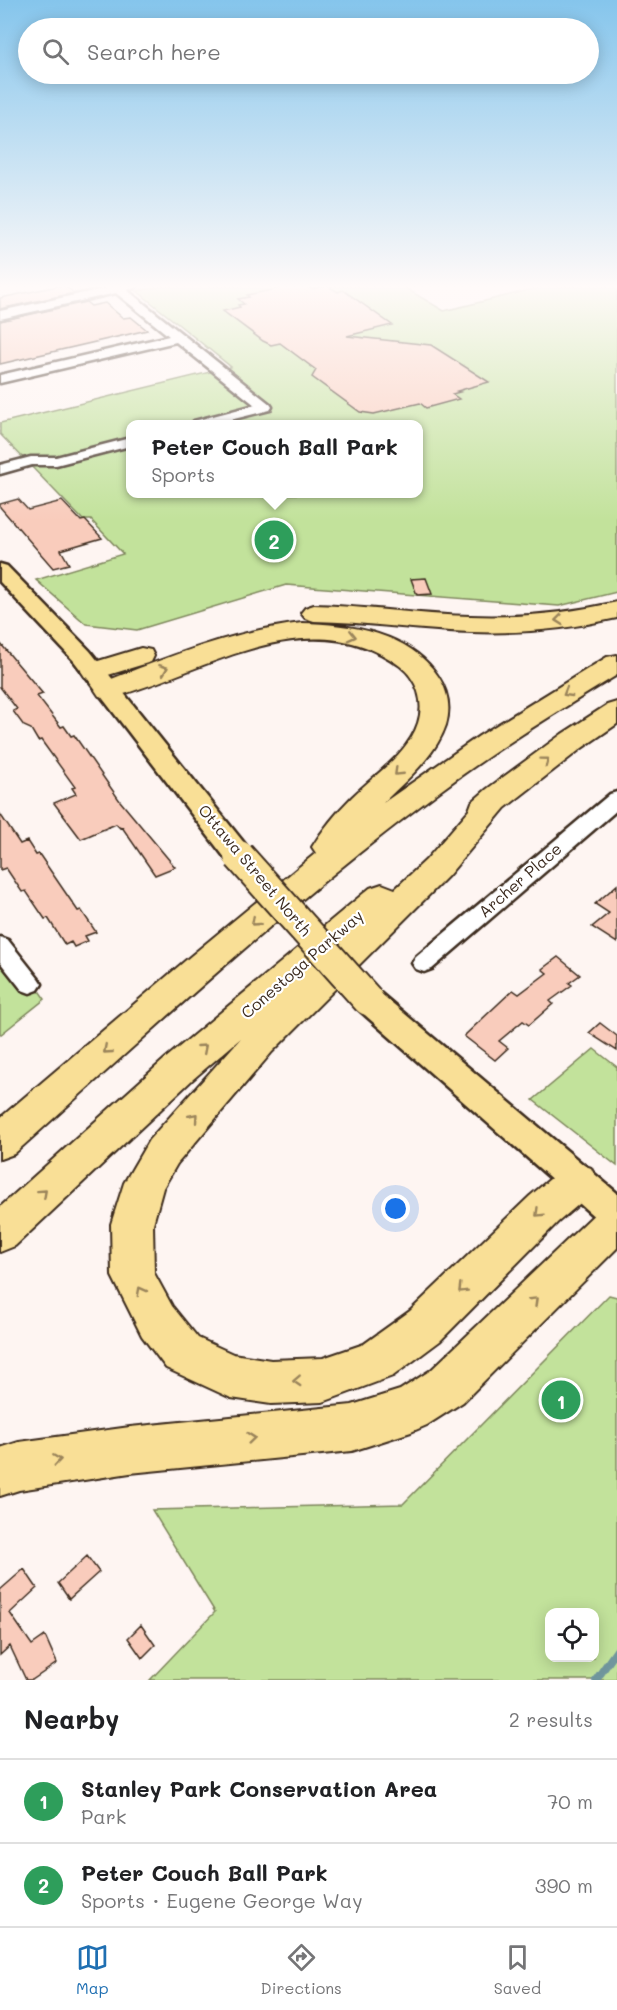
<!DOCTYPE html>
<meta charset="utf-8">
<style>
:root{--surface:#fff;--page:#f2f2f2;--text:#202124;--muted:#757577;--line:#e0e0e0;--accent:#1f6fb2}
body{margin:0;font-family:Mali,sans-serif;background:var(--page);color:var(--text)}
.controls{position:absolute;right:18px;bottom:18px;display:grid;overflow:hidden;border-radius:12px;box-shadow:0 3px 15px #0003}
.controls button{width:54px;height:54px;display:grid;place-items:center;padding:0;border:0;border-bottom:2px solid var(--line);background:var(--surface);color:var(--text);font:30px sans-serif}
.you{position:absolute;left:396px;top:1209px;width:21px;height:21px;margin:-15px;border:4px solid #fff;border-radius:50%;background:#1a73e8;box-shadow:0 0 0 9px #1a73e833}
.badge{display:grid;place-items:center;width:39px;height:39px;border-radius:50%;background:var(--accent);color:#fff;font-size:20px;font-weight:700}
.pin{position:absolute;translate:-50% -50%;border:3px solid #fff;box-shadow:0 2px 6px #0006}
.popup{position:absolute;left:126px;top:420px;width:297px;height:78px;box-sizing:border-box;display:grid;place-content:center;border-radius:12px;background:var(--surface);filter:drop-shadow(0 2px 4px #0005);font-size:20px;white-space:nowrap;color:var(--muted)}
.popup b{font-size:22px;color:var(--text)}
.popup::after{content:'';position:absolute;left:50%;top:100%;margin-left:-12px;border:12px solid transparent;border-top-color:var(--surface)}
.list{margin:0;padding:0;list-style:none}
h2{display:flex;justify-content:space-between;align-items:center;height:78px;margin:0;padding:0 24px;font-size:26px}
h2 small{font-size:20px;font-weight:400;color:var(--muted)}
.list li{display:grid;grid-template-columns:39px 1fr auto;gap:18px;align-items:center;box-sizing:border-box;height:84px;padding:0 24px;border-top:2px solid var(--line)}
.list b{display:block;font-size:22px;white-space:nowrap}
.list p{margin:0;font-size:20px;white-space:nowrap;color:var(--muted)}
.list em{font-size:20px;font-style:normal;color:var(--muted)}
.icon{flex:none;width:33px;height:33px;fill:none;stroke:currentColor;stroke-width:2;stroke-linecap:round;stroke-linejoin:round}
.map{position:relative;flex:none;width:617px;height:1680px;overflow:hidden}
.search{position:absolute;background:var(--surface);box-shadow:0 3px 15px #0003;left:18px;right:18px;top:18px;height:66px;display:flex;align-items:center;gap:15px;box-sizing:border-box;padding:0 21px;border-radius:33px;color:var(--muted);font-size:22px}
.sheet{height:246px;background:var(--surface)}
nav{display:flex;justify-content:space-around;align-items:center;box-sizing:border-box;height:84px;border-top:2px solid var(--line);background:var(--surface);font-size:16px;color:var(--muted)}
nav a{display:grid;justify-items:center;gap:3px}
nav .on{color:var(--accent)}
.map>svg:first-child{display:block}
.green{fill:#c2e29b;stroke:#7e865c;stroke-width:1.5;fill-rule:evenodd}
.lines{fill:none;stroke-linecap:round;stroke-linejoin:round}
.stream{stroke:#6f969d;stroke-width:8}
.building{fill:#f9ccbc;stroke:#3b2a1e;stroke-width:1.5}
.minor-casing{stroke:#3b2a1e;stroke-width:5}
.major-casing{stroke:#3b2a1e;stroke-width:5}
.highway-casing{stroke:#3b2a1e;stroke-width:4}
.minor{fill:#fff;fill-rule:evenodd}
.major{fill:#f9df96;fill-rule:evenodd}
.highway{fill:#f9df96;fill-rule:evenodd}
.major-bridge-casing{stroke:#3b2a1e;stroke-width:34;stroke-linecap:butt}
.major-bridge{stroke:#f9df96;stroke-width:30}
.oneway{stroke:#9a845a}
.labels{text-anchor:middle;stroke-width:4.5;stroke-linejoin:round;paint-order:stroke}
.street-label{font-size:16px;fill:#3b2a1e;stroke:#fff}
</style>
<div class="map">
<svg width="617" height="1680" viewBox="0 0 617 1680">
<rect width="100%" height="100%" fill="#fef5f2"/>
<filter id="ink" filterUnits="userSpaceOnUse"><feTurbulence type="fractalNoise" baseFrequency=".0167" numOctaves="2"/><feDisplacementMap in="SourceGraphic" scale="12" xChannelSelector="R" yChannelSelector="G"/><feConvolveMatrix kernelMatrix="1 2 1 2 8 2 1 2 1" color-interpolation-filters="sRGB"/></filter>
<g filter="url(#ink)">
<path class="green" d="M163,286H402L444,311L546,286H617V592L559,606L286,585L137,630L86,624L36,580L123,554L91,520H83L0,434V423L231,367L137,291ZM130,424H418V494H130Z
M5,944L45,999L0,1035V947Z
M594,1049L617,1067V1166L533,1100Z
M609,1295L617,1297V1680H150L215,1612L152,1510L403,1504ZM550,1612H594V1658H550Z"/>
<g class="lines">
<path class="stream" d="M596,1680L617,1650"/>
</g>
<path class="building" d="M58,286H65L74,293L0,309V298Z
M291,286H306L311,289L328,286L338,292L343,290L392,325L347,336L431,345L489,382L457,391L460,392L452,394L459,399L426,408L420,403L374,414L360,412L312,377L316,370L280,343L271,345L263,341L223,311L240,307L238,305L244,304L238,299L249,297L247,295Z
M86,302L91,306L105,303L123,318L131,317L147,330L0,364V321Z
M18,499L28,510L62,501L81,521L85,520L102,538L61,550L69,564L53,568L0,507V504Z
M426,578L432,594L417,595L411,579Z
M0,643L43,694L37,696L61,727L64,726L71,736L74,735L120,801L175,867L155,875L122,827L120,828L116,824L81,839L54,803L76,794L72,788L75,787L41,740L38,741L31,729L24,726L13,711L17,709L0,687Z
M0,814L20,844L27,841L36,855L39,854L78,911L81,910L96,932L85,936L88,941L74,947L71,942L65,945L48,918L45,919L26,891L22,892L6,868L0,870Z
M617,885V943L592,927L609,913L595,904Z
M558,957L580,975L569,983L572,985L550,1001L553,1004L529,1025L523,1021L499,1041L508,1048L495,1060L464,1036L513,990L519,994L547,973L542,969Z
M600,1023L617,1036V1051L589,1033Z
M87,1556L99,1572L69,1599L58,1583Z
M24,1569L37,1588L10,1613L32,1645L45,1636L57,1663L32,1680H26L10,1646L0,1655V1590Z
M141,1625L155,1645L142,1658L128,1638Z"/>
<g class="lines">
<defs>
<path id="minor" d="M117,286H137L135,288L127,290L270,404L272,407L270,410L214,424H192L194,421L255,405L176,342L0,383V375L169,336L116,293L0,319V311Z
M130,438V446L56,465H32L0,474V465L31,457H56Z
M617,792V810L432,969L424,972L416,969L412,963L416,957L610,794Z
M0,937L8,940L38,978L42,984L38,990L30,993L22,990L0,962Z"/>
<path id="major" d="M0,564L7,566L90,651L249,849L253,856L249,863L239,866L229,863L74,661L0,582Z
M368,988L379,992L617,1193V1231L605,1226L357,1008L353,1000L357,992Z"/>
<path id="highway" d="M617,602V618C569,629 520,634 470,632C418,630 366,622 314,621L305,618L301,613L305,608L314,605C366,606 418,615 470,616C520,618 569,613 617,602Z
M302,623C350,624 410,633 438,676C448,691 451,708 446,725C435,757 406,780 383,803L479,736L607,657L617,655V675C552,715 485,756 424,803C280,911 148,1034 14,1154L0,1159V1118L192,955L316,853L312,847C323,829 337,812 352,797C374,775 408,754 418,723C425,702 417,679 400,666C308,598 201,675 109,698L99,696L95,690L99,684C165,658 232,631 302,623Z
M141,648L151,650L154,656L151,662L95,679L85,677L81,671L85,665Z
M617,702V724L582,748L505,808L448,876L272,1052L177,1164L163,1188L153,1224L154,1273L172,1306L198,1338L233,1354L271,1360L323,1358L364,1344L410,1311L530,1196L563,1168L577,1163L591,1168L597,1181L591,1194L558,1222L440,1341L393,1376L323,1402L271,1404L231,1398L166,1368L142,1336L112,1276L111,1224L124,1183L149,1140L241,1038L192,1080L15,1246L0,1252V1207L166,1058L370,888L382,884L395,889L426,860L469,810L472,802L487,789L562,734L607,705Z
M617,1201V1248L463,1402L427,1425L411,1432L352,1451L130,1473L19,1490L0,1496V1448L19,1442L130,1427L352,1405L400,1390L431,1370L602,1207Z"/>
</defs>
<use href="#minor" class="minor-casing"/>
<use href="#major" class="major-casing"/>
<use href="#highway" class="highway-casing"/>
<use href="#minor" class="minor"/>
<use href="#major" class="major"/>
<use href="#highway" class="highway"/>
<defs>
<path id="major-bridge" d="M239,856L368,1000"/>
</defs>
<use href="#major-bridge" class="major-bridge-casing"/>
<use href="#major-bridge" class="major-bridge"/>
</g>
<defs><path id="oneway-chevron" d="M-2-3.5L2.5 0L-2 3.5" fill="none" stroke-width="1.6" stroke-linecap="round" stroke-linejoin="round" transform="scale(1.5)"/></defs>
<g class="oneway">
<use href="#oneway-chevron" transform="translate(559 620) rotate(174)"/>
<use href="#oneway-chevron" transform="translate(352 636) rotate(13)"/>
<use href="#oneway-chevron" transform="translate(164 669) rotate(-20)"/>
<use href="#oneway-chevron" transform="translate(567 693) rotate(149)"/>
<use href="#oneway-chevron" transform="translate(545 761) rotate(-37)"/>
<use href="#oneway-chevron" transform="translate(398 772) rotate(136)"/>
<use href="#oneway-chevron" transform="translate(255 922) rotate(139)"/>
<use href="#oneway-chevron" transform="translate(203 1048) rotate(-41)"/>
<use href="#oneway-chevron" transform="translate(107 1050) rotate(139)"/>
<use href="#oneway-chevron" transform="translate(194 1117) rotate(-49)"/>
<use href="#oneway-chevron" transform="translate(43 1193) rotate(-42)"/>
<use href="#oneway-chevron" transform="translate(539 1213) rotate(136)"/>
<use href="#oneway-chevron" transform="translate(462 1289) rotate(135)"/>
<use href="#oneway-chevron" transform="translate(141 1291) rotate(-118)"/>
<use href="#oneway-chevron" transform="translate(534 1301) rotate(-44)"/>
<use href="#oneway-chevron" transform="translate(297 1381) rotate(177)"/>
<use href="#oneway-chevron" transform="translate(251 1438) rotate(-6)"/>
<use href="#oneway-chevron" transform="translate(57 1460) rotate(-8)"/>
</g>
</g>
<linearGradient id="sky" x2="0" y2="1"><stop stop-color="#85c5ec"/><stop offset="0.55" stop-color="#fffaf9"/><stop offset="1" stop-color="#fffaf9" stop-opacity="0"/></linearGradient>
<rect width="617" height="521" fill="url(#sky)"/>
<g class="labels">
<g class="street-label">
<text transform="translate(255 870) rotate(50)" y="6">Ottawa Street North</text>
<text transform="translate(520 880) rotate(-41)" y="6">Archer Place</text>
<text transform="translate(302 964) rotate(-41)" y="6">Conestoga Parkway</text>
</g>
</g>
</svg>
<div class="controls">
<button><svg class="icon" aria-label="locate" viewBox="0 0 24 24"><circle cx="12" cy="12" r="6"/><path d="M12 2v4M12 18v4M2 12h4M18 12h4"/></svg></button>
</div>
<div class="you"></div>
<div class="pin badge" style="left:561px;top:1400px;background:#2e9e5b">1</div>
<div class="pin badge" style="left:274px;top:540px;background:#2e9e5b">2</div>
<div class="popup"><b>Peter Couch Ball Park</b>Sports</div>
<div class="search"><svg class="icon" aria-label="search" viewBox="0 0 24 24"><circle cx="10" cy="10" r="6"/><path d="M15 15l6 6"/></svg>Search here</div>
</div>
<section class="sheet">
<h2>Nearby<small>2 results</small></h2>
<ul class="list">
<li><span class="badge" style="background:#2e9e5b">1</span><div><b>Stanley Park Conservation Area</b><p>Park</p></div><em>70 m</em></li>
<li><span class="badge" style="background:#2e9e5b">2</span><div><b>Peter Couch Ball Park</b><p>Sports · Eugene George Way</p></div><em>390 m</em></li>
</ul>
</section>
<nav>
<a class="on"><svg class="icon" aria-label="map" viewBox="0 0 24 24"><path d="M3 6l6-2 6 2 6-2v14l-6 2-6-2-6 2zM9 4v14M15 6v14"/></svg>Map</a>
<a><svg class="icon" aria-label="directions" viewBox="0 0 24 24"><path d="M12 3l9 9-9 9-9-9zM9 14v-3h6M13 9l2 2-2 2"/></svg>Directions</a>
<a><svg class="icon" aria-label="saved" viewBox="0 0 24 24"><path d="M7 4h10v16l-5-4-5 4z"/></svg>Saved</a>
</nav>
